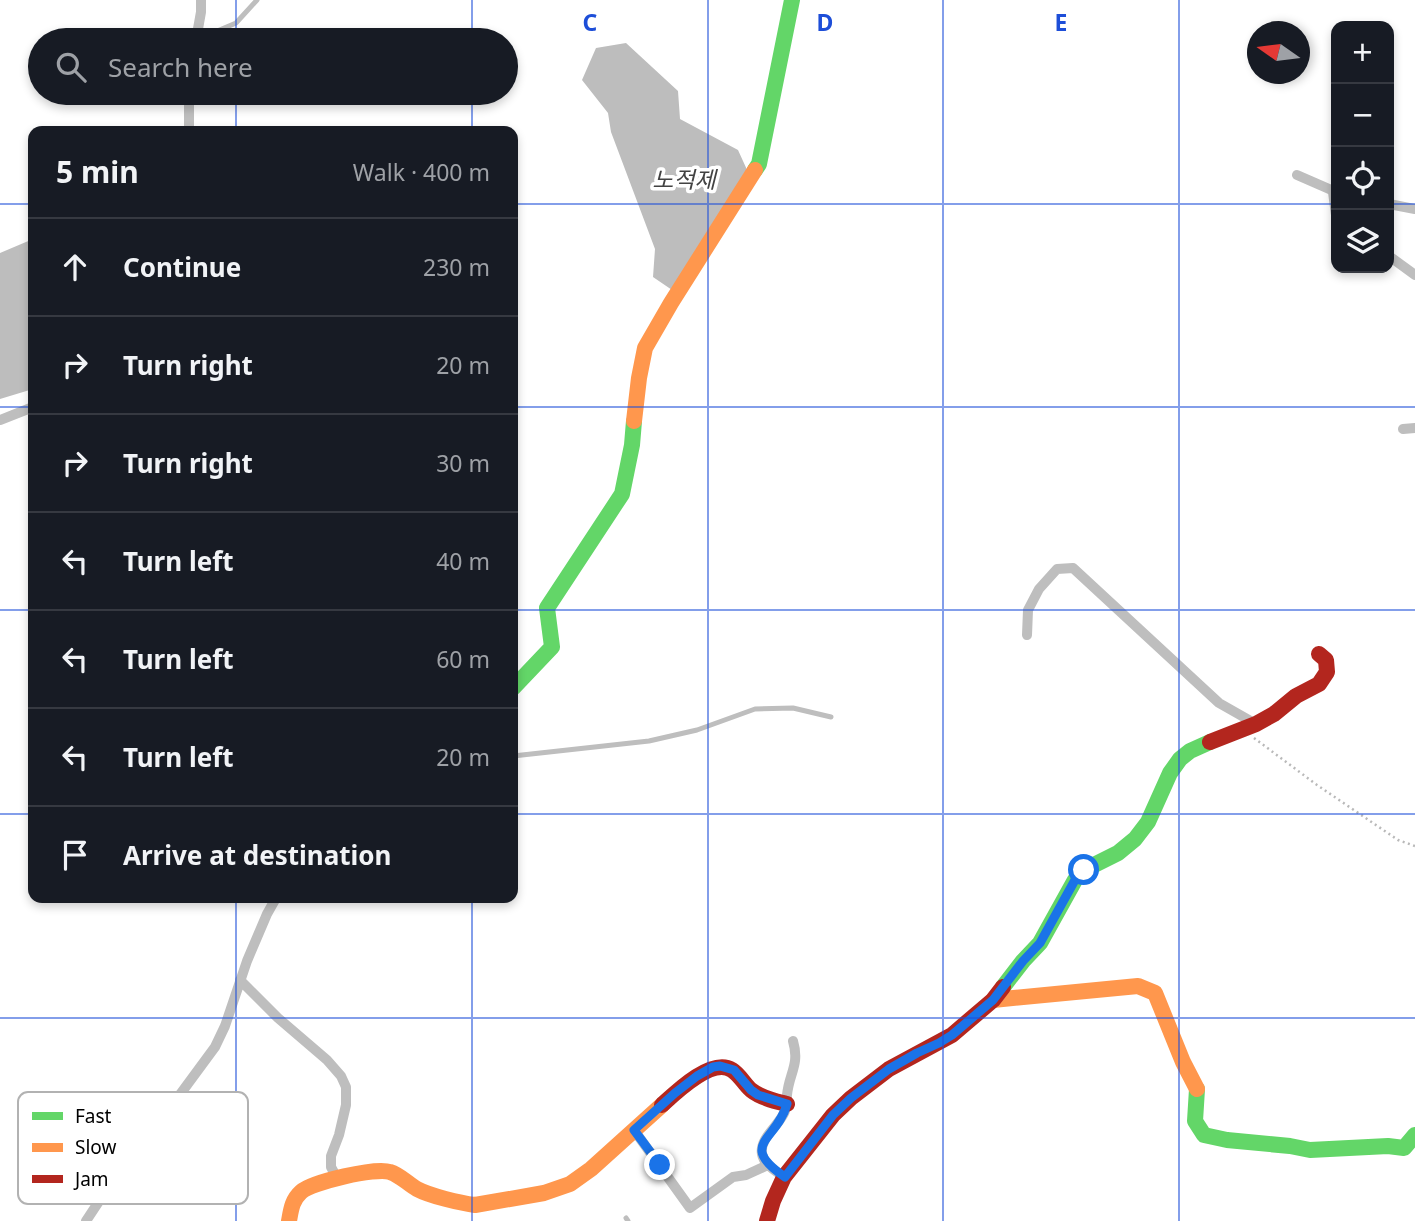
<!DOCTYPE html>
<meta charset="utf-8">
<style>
:root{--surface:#171b24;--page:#242831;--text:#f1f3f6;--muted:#9ea1a6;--line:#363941}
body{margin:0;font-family:"Noto Sans","Noto Sans KR",sans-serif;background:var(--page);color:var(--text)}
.controls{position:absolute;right:21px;top:21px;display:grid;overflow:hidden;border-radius:14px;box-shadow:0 4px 10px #0003}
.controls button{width:63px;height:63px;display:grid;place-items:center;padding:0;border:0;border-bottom:2px solid var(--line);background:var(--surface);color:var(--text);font:35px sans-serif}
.compass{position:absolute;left:1247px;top:21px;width:63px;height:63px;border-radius:50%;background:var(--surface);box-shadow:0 4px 10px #0003;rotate:284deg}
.stop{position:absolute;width:21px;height:21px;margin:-16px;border:5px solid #1a73e8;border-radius:50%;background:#fff}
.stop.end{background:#1a73e8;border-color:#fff;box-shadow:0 2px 7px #0008}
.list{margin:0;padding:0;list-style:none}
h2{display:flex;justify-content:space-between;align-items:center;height:91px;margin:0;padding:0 28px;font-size:30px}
h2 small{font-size:23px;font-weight:400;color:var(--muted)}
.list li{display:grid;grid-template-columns:46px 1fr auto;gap:21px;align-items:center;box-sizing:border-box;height:98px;padding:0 28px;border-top:2px solid var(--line)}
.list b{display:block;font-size:26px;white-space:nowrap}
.list em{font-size:23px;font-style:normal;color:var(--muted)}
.icon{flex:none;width:38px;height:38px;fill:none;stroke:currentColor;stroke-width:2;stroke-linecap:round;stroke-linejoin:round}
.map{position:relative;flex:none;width:1415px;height:1221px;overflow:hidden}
.search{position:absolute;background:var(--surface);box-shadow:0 4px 10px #0003;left:28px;top:28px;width:490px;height:77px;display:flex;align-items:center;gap:18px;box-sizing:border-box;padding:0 24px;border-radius:38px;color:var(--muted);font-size:26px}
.panel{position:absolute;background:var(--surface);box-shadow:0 4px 10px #0003;left:28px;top:126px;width:490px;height:777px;border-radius:14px}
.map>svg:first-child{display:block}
.water{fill:#bdbdbd}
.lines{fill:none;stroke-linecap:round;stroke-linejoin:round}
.path{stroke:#b9b9b9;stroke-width:2.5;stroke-dasharray:2 3.5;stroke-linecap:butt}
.lane{stroke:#bebebe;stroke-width:5}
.street{stroke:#bebebe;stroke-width:10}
.fast{stroke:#63d668;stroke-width:16}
.slow{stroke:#ff974d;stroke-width:16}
.jam{stroke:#b3261e;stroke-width:16}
.route{stroke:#1a73e8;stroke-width:9}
.grid{fill:none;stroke:#1d4ed8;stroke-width:2;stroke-opacity:0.55}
.labels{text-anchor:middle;stroke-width:7;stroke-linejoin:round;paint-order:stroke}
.water-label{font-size:23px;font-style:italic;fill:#424242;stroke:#fff}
.key{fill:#fff;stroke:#b2b2b2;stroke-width:2}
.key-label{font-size:19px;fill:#000}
.grid-label{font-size:23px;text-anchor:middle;font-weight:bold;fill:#1d4ed8;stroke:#fff;stroke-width:7;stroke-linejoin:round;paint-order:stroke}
</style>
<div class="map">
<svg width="1415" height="1221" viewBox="0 0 1415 1221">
<rect width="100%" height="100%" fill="#fff"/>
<path class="water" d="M626,43L678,91L680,119L738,150L748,172L675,292L653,277L655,249L611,132L608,113L582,80L596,48Z
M33,239V389L0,399V253Z"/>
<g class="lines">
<path class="path" d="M1254,738L1317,785L1398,840L1415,846"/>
<path class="lane" d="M196,40L236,23L257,0
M513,756L649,741L697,730L755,709L793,708L831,717
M626,1218L628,1221"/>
<path class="street" d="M196,40L201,12V0
M189,131V93
M1297,175L1336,192
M1333,192L1336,215
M1389,204L1415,209
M1389,256L1415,275
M0,420L33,407
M1403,429L1415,428
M1027,635L1028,610L1039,589L1057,569L1073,568L1219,703L1256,724
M240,980L278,1018L327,1060L341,1076L346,1087V1105L339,1135L331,1156V1167L337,1178
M634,1130L690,1208L733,1177L746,1175L768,1165
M784,1177C776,1171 764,1165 762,1154C759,1138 780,1125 785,1111C788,1105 786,1101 787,1095C789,1073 800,1065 793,1041
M86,1221L119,1171L173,1104L215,1047L225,1026L247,961L267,914L276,898"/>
<path class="fast" d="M755,170L759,164L792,0
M513,688L552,647L547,608L622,494L632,445L634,421
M1003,987L1023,961L1040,943L1075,880L1084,870L1118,853L1135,839L1148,822L1170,773L1180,759L1190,751L1210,742
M1197,1089L1195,1121L1204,1135L1227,1140L1290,1146L1310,1150L1388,1146L1404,1148L1415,1135"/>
<path class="slow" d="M634,421L639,378L645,348L671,303L755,170
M993,1000L1138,986L1155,993L1183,1062L1197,1089
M289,1221C291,1210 292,1200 301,1192C312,1182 376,1167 390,1172C400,1175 408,1184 417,1189C430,1196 460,1203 475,1205L544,1193L570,1184L591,1169L662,1105"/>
<path class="jam" d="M1210,742L1256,724L1274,714L1296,696L1319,684L1327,672L1326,660L1319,654
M662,1105C676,1092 712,1057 732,1070C740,1075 744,1084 751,1090C761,1098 775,1101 787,1104
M767,1221L773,1201L784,1177L833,1115L851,1098L889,1069L952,1035L993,1000L1003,987"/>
</g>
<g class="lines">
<path class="route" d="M660,1165L634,1130L675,1093L697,1076L713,1067L720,1066L734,1070L751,1090L758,1095L787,1104C777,1141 737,1144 785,1177L833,1115L851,1098L889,1069L917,1053L939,1043L952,1035L993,1000L1023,961L1040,943L1075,880L1084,870"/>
</g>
<path class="grid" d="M236,0V40M472,0V40M708,0V1221M943,0V1221M1179,0V1221M236,93V131M472,93V131M0,204H33M513,204H1336M1389,204H1415M0,407H33M513,407H1415M0,610H33M513,610H1415M0,814H33M513,814H1415M236,898V1221M472,898V1221M0,1018H1415"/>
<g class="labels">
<g class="water-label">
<text x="684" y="188">노적제</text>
</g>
</g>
<rect x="18" y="1092" width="230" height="112" rx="10" class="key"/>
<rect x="32" y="1112" width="31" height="8" fill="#63d668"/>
<rect x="32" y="1143" width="31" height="9" fill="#ff974d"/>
<rect x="32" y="1175" width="31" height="8" fill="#b3261e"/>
<g class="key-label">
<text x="75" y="1123">Fast</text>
<text x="75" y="1154">Slow</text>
<text x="75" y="1186">Jam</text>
</g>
<g class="grid-label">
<text x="590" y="31">C</text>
<text x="825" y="31">D</text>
<text x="1061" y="31">E</text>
</g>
</svg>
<div class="controls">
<button>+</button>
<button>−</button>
<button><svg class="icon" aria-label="locate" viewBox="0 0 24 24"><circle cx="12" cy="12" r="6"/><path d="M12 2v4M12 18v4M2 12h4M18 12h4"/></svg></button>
<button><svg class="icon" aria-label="layers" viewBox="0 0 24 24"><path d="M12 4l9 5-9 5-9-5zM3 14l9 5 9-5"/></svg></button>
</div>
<svg class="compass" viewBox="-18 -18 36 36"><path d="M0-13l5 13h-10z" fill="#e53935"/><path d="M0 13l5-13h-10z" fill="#9ea1a6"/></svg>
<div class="stop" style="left:1084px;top:870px"></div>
<div class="stop end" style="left:660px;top:1165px"></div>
<div class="search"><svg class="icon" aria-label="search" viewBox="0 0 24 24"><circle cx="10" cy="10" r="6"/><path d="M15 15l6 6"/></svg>Search here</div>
<section class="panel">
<h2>5 min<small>Walk · 400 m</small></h2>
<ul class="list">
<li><svg class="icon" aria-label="ahead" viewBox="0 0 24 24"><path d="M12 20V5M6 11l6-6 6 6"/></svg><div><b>Continue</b></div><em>230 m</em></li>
<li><svg class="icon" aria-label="right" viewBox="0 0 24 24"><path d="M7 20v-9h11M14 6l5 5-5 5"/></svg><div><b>Turn right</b></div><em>20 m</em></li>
<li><svg class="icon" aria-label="right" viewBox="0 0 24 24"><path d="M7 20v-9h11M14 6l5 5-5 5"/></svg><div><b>Turn right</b></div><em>30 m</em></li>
<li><svg class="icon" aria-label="left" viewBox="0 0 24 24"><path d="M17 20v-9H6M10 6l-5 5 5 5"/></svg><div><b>Turn left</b></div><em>40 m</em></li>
<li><svg class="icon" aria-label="left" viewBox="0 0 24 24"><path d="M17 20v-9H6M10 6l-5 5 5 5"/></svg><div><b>Turn left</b></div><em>60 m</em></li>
<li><svg class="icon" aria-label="left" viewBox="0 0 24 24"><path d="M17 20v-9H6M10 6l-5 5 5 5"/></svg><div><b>Turn left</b></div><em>20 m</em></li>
<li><svg class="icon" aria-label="arrive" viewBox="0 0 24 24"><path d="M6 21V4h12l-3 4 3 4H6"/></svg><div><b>Arrive at destination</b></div></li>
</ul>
</section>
</div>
